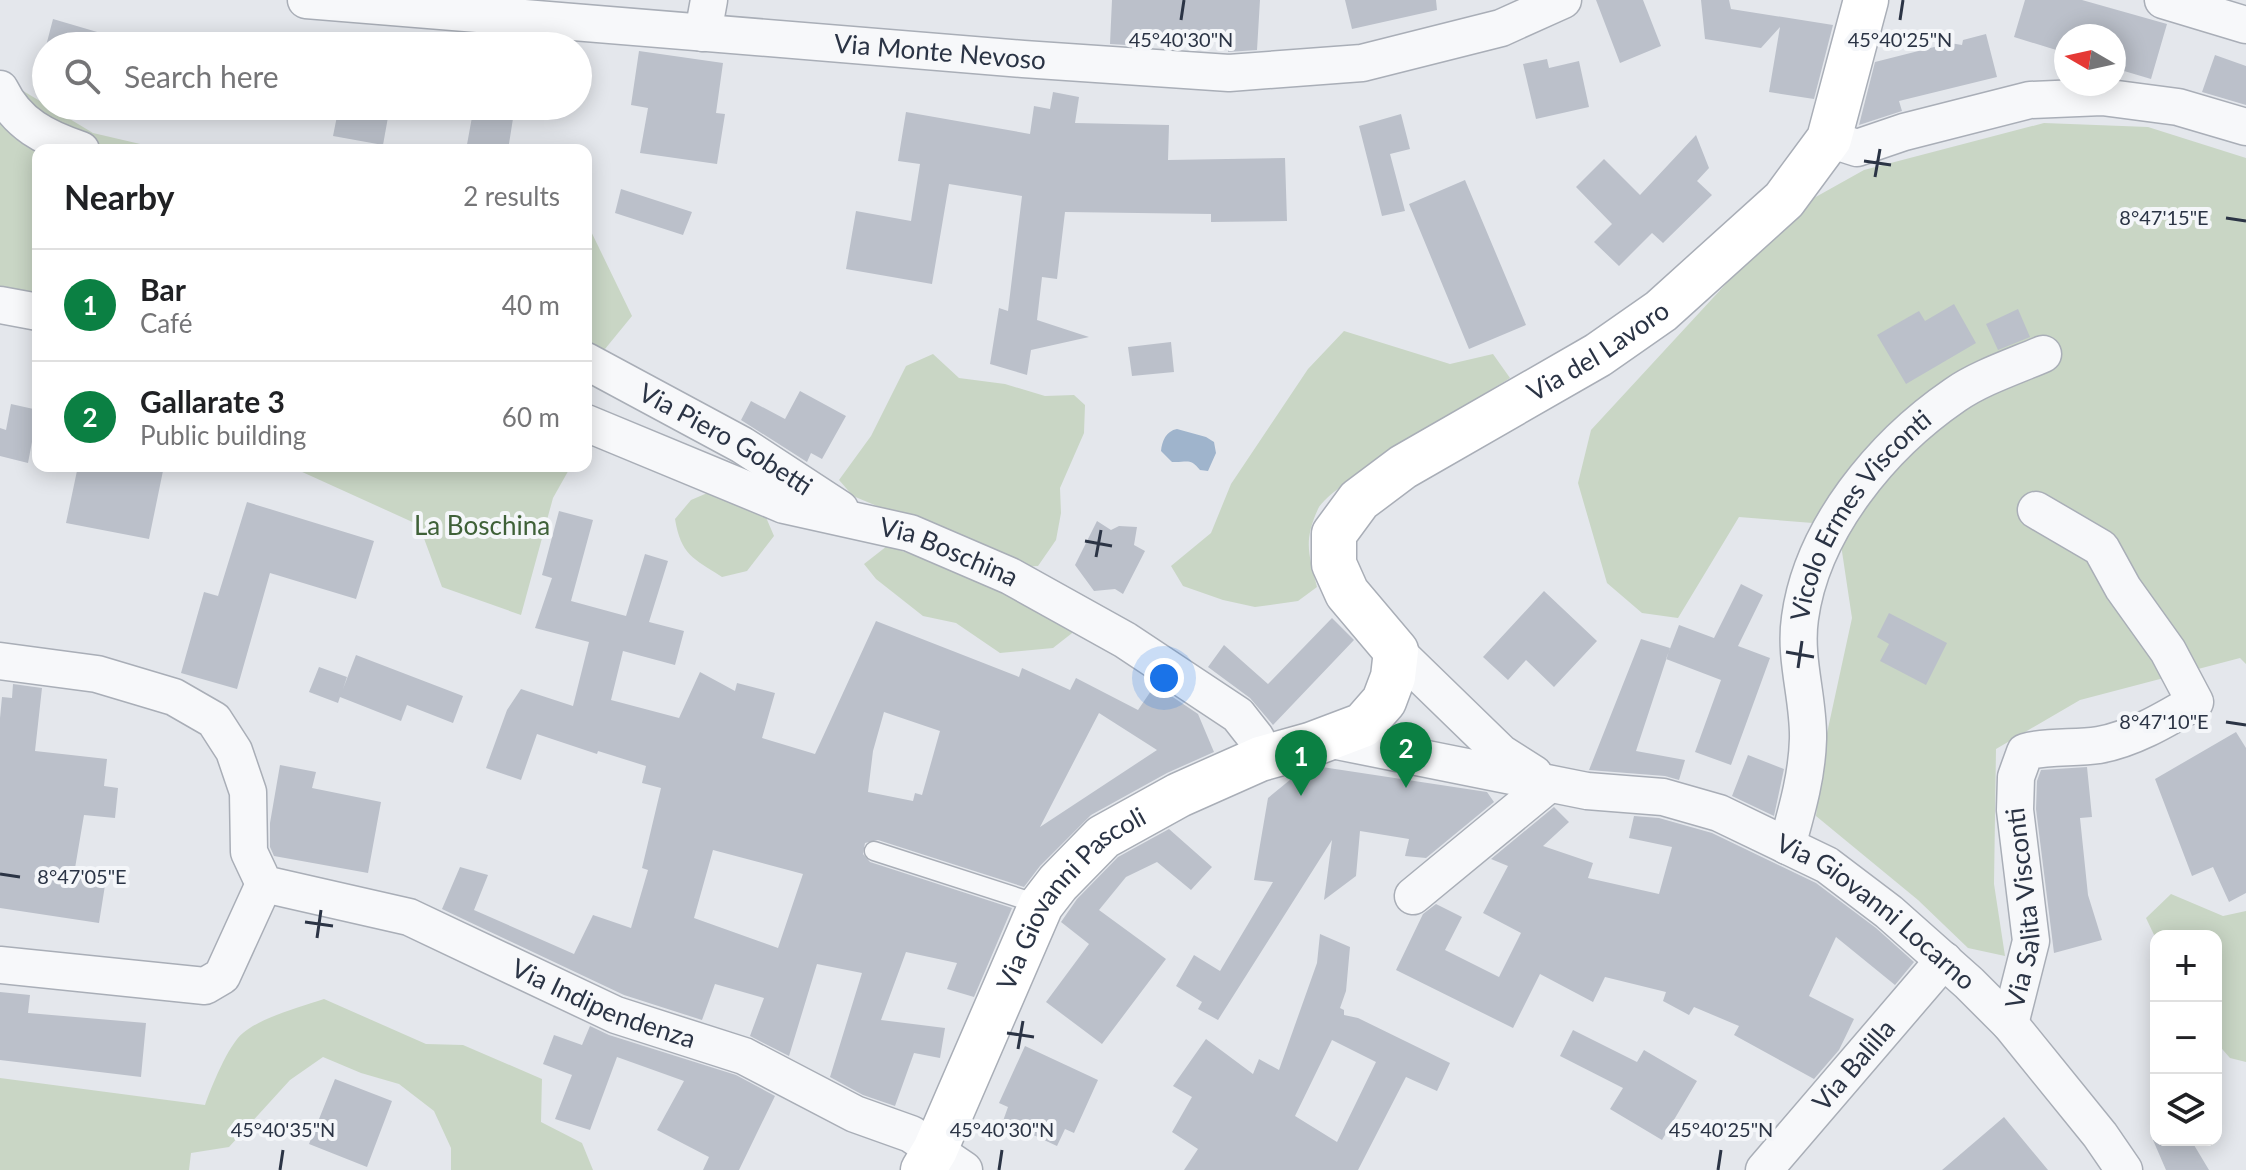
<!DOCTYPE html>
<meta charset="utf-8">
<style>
:root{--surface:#fff;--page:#f6f6f6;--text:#202124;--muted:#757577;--line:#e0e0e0;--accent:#0b8043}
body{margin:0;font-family:Lato,sans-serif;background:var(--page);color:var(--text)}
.controls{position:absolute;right:24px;bottom:24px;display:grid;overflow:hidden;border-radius:16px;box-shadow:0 4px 20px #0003}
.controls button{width:72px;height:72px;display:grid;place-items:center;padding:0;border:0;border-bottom:2px solid var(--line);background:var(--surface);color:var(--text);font:40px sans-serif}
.compass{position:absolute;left:2054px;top:24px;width:72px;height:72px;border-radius:50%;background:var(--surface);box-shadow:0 4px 20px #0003;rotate:279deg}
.you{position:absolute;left:1164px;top:678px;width:28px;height:28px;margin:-20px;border:6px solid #fff;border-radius:50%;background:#1a73e8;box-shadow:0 0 0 12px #1a73e833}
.badge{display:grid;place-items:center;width:52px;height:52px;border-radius:50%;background:var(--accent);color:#fff;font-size:26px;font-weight:700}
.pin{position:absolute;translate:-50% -66px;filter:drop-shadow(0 2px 4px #0008)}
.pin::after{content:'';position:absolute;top:42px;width:28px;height:24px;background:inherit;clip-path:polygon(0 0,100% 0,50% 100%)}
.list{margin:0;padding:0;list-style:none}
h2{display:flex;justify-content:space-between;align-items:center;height:104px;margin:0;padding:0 32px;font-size:34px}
h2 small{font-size:26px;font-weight:400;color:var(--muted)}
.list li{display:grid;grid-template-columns:52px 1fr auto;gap:24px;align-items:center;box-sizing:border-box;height:112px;padding:0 32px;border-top:2px solid var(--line)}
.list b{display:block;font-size:30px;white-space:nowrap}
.list p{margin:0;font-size:26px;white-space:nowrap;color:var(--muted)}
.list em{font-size:26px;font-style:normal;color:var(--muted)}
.icon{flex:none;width:44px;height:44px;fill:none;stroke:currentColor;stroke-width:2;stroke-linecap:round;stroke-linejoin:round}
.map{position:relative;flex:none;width:2246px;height:1170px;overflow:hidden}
.search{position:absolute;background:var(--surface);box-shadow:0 4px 20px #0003;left:32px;top:32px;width:560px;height:88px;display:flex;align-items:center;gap:20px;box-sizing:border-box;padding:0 28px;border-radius:44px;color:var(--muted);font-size:30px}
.panel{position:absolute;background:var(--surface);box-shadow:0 4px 20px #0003;left:32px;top:144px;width:560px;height:328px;border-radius:16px}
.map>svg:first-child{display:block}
.green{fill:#c9d6c5}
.water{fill:#9fb4cc}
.building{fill:#bbc0ca;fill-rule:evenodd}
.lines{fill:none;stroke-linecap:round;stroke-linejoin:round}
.lane-casing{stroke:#a9aeb7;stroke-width:21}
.street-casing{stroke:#a9aeb7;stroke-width:39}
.secondary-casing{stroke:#a9aeb7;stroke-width:47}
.lane{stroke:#f7f8fa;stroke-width:18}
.street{stroke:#f7f8fa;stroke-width:36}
.secondary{stroke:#fff;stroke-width:44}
.ticks{fill:none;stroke:#2b3445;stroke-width:3}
.labels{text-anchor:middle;stroke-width:8;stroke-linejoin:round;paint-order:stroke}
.street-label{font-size:26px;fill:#2b3445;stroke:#f4f6f9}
.park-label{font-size:26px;fill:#3f6138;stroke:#f4f6f9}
.ticks-label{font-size:20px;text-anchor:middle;fill:#2b3445;stroke:#f4f6f9;stroke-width:8;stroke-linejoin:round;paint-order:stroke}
</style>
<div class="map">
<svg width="2246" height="1170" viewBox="0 0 2246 1170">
<rect width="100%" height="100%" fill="#e4e7ec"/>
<path class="green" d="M0,77L93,133L166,150H38V298L0,291Z
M2044,123L2148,127L2246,158V664L2240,658L2080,700L1996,749L1994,884L2005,956L1968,948L1918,900L1816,816L1824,747L1852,618L1838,525L1739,517L1678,618L1642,613L1607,583L1578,483L1591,430L1796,208L1864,170Z
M586,221L632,316L587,371L586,388Z
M1344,331L1450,364L1493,354L1510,378C1477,399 1330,484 1318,509C1303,542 1309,554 1317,587L1298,601L1255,607L1223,600L1183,586L1171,566L1211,533L1231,484L1308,369Z
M933,354L959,378L1005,384L1045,396L1074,395L1085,405L1084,433L1060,488L1061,513L1056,540L1038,566L1023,567L853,496L839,480L871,436L906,366Z
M289,466H571L553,498L521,615L442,587L419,525Z
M712,491L765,515L774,536L747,571L722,577C693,558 681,555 675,519L691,500Z
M887,546L958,570L1076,630L1053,648L1000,653L956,623L923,616L876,579L864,564Z
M2171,894L2223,916L2246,911V1062L2230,1058L2216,1042V936H2156V939L2146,918Z
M324,999L426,1044L463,1045L542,1079L541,1122L582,1143L593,1170H451V1148L434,1111L399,1084L361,1073L323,1057L290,1080L229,1147L191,1153L189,1170H0V1078L205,1105C211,1088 228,1045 243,1033C262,1017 300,1007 324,999Z"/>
<path class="water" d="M1177,429L1206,437L1214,442L1216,453L1208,471L1200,470C1190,457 1186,463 1172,462L1161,451C1162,441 1166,431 1177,429Z"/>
<path class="building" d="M1112,0H1260L1257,50L1228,52V42L1143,37V46L1110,44Z
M1345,0H1436L1437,10L1352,29Z
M1596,0H1643L1661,46L1620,63Z
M1701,0H1729L1731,9L1833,25L1814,99L1769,92L1780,27L1761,48L1705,39Z
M2025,0H2082L2167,24L2151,79L2114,68V36H2066V53L2014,37Z
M53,19L121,39L120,46H46Z
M1986,34L1997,77L1899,101L1902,111L1859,125L1875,62L1950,43L1962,45L1963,40Z
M639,51L723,63L716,113L725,114L717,164L640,153L648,108L631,105Z
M2215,55L2246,66V105L2202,92Z
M1547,59L1549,68L1579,61L1589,107L1536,119L1523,64Z
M1053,92L1079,97L1075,123L1169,125L1168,160L1285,158L1287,221L1211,222V214L1065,212L1057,279L1042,277L1037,320L1089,337L1031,350L1027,375L990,364L999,308L1008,311L1022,196L949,184L932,284L846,269L856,211L911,221L920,164L898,161L906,112L1030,134L1034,106L1050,109Z
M339,106H390L383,145L333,136Z
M474,106H515L508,150H466Z
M1401,114L1410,149L1390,154L1405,211L1382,216L1359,126Z
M1696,135L1709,168L1697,181L1712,195L1663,243L1652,233L1619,266L1594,242L1612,224L1576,187L1604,159L1640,195Z
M1465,180L1526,325L1469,349L1409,204Z
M621,189L692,212L683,235L615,213Z
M1954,304L1976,343L1906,384L1877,335L1919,311L1925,321Z
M2018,309L2030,337L1998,350L1986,324Z
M1171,342L1174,372L1132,376L1128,347Z
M800,391L846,416L822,459L811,453L807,462L741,420L751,401L785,419Z
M11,404L38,410L28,463L0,456V428L6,430Z
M78,466H164L149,539L66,523Z
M247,502L374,541L356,599L270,573L237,689L181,673L204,592L218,596Z
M559,511L593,520L571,601L626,616L645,554L668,561L649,622L684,631L675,665L623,651L611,700L679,718L700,672L735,691L737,683L775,693L762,738L815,754L876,621L1019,677L1022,668L1070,690L1076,678L1138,710L1155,685L1198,714L1214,752L1167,773L1091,815L1040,866L1024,887L878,840L865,843L863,854L870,862L1012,908L974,997L947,989L957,963L906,952L881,1020L945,1028L940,1058L914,1053L895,1106L863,1095L830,1077L862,973L817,964L789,1056L750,1036L764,998L715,984L702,1020L624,995L442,909L460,867L488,875L474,910L574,954L593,915L631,928L648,870L642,868L661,788L642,783L646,766L598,751L597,754L537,734L521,780L486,768L507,710L521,689L573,706L589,642L535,628L552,578L542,575ZM884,712L940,731L922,795L915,793L913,801L868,792L873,751ZM1099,713L1157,750L1040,827ZM713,850L803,874L778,948L694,918Z
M1097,521L1111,530L1119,526L1137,527L1134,545L1145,551L1123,594L1115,589L1094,591L1075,565Z
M1741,584L1763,595L1738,646L1770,658L1731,765L1695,752L1721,680L1666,659L1679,625L1714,638Z
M1544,591L1597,641L1554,687L1526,660L1508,680L1483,657Z
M1889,613L1947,643L1926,685L1880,661L1889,644L1877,637Z
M1332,618L1354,640L1273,725L1250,698L1208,667L1224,645L1268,684Z
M1641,639L1670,648L1636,751L1685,760L1679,780L1665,776L1589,770Z
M356,655L463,696L453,723L407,705L401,721L340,697L338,703L309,692L319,667L347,677L343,689Z
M13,684L42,688L35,751L107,759L104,786L118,788L115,818L84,815L74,874L106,879L99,923L0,908V718L2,697L12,698Z
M2236,732L2246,748V893L2229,902L2213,867L2192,876L2155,779Z
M1748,755L1784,769L1774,816L1732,796Z
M280,765L316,772L312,788L381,802L368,873L274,856L270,847V823Z
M1322,767L1487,792L1494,802L1426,858L1405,856L1409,839L1360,831L1356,876L1324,900L1332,840L1218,1020L1198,1009L1202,1002L1176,986L1194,955L1220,971L1273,882L1254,880L1268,798L1296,775Z
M2087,767L2092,817L2080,818L2088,895L2102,940L2054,953L2036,809L2037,781L2041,770Z
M1554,807L1569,822L1543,846L1593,863L1588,878L1659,894L1672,847L1629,838L1634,816L1659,818L1712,833L1816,883L1876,928L1914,962L1895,985L1836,937L1809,996L1854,1019L1839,1050L1814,1079L1734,1035L1739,1026L1694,1007L1689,1015L1663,1001L1666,992L1605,977L1593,1002L1540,974L1513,1028L1396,970L1423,914L1436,904L1462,917L1445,950L1499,977L1521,933L1483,913L1508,866L1491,859Z
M1169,829L1212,867L1191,890L1157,862L1126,877L1099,910L1166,959L1102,1044L1046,1002L1089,944L1061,922L1077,899L1118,857Z
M1320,934L1350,947L1346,991L1340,1008L1344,1010V1015L1358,1018L1450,1063L1437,1091L1406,1077L1358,1170H1184L1198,1149L1172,1132L1192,1097L1173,1086L1206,1039L1253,1074L1259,1059L1279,1070L1317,963ZM1332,1040L1376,1062L1337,1142L1295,1116Z
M0,992L30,995L28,1013L146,1023L141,1077L0,1060Z
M590,1026L609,1035L736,1075L775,1096L739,1170H703L709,1157L657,1130L684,1081L617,1057L590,1130L555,1119L572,1075L543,1064L554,1035L582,1045Z
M1573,1030L1637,1062L1644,1050L1697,1081L1662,1140L1610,1109L1623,1088L1560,1056Z
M1025,1046L1098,1080L1074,1133L1065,1129L1057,1146L1003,1121L1008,1107L999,1103Z
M335,1079L392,1101L367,1167L309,1144Z
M2004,1117L2048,1170H1942Z
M2153,1140H2191L2209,1170H2166Z"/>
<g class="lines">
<defs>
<path id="lane" d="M874,851L1041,905"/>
<g id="street">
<path id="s1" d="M306,0L1023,59L1229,73L1362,63L1501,28L1563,0"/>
<path d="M2163,0L2246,25"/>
<path d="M703,33L709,0"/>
<path d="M0,89C17,124 45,138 81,150"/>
<path d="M1829,139L1857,148L1904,132L2030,100L2102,97L2178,107L2246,127"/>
<path d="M0,305L38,312"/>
<path id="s2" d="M586,361L742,445L840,509"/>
<path id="s3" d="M586,423L784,505L910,533L1010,576L1125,640L1238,715L1256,738L1260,759"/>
<path d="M1396,651L1501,753L1534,774"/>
<path id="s4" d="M0,661L97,674L174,697L214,720L234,751L248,792L249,852L264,884L409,917L616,1015L744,1056L855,1114L911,1134L964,1170"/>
<path id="s5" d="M1327,739L1587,791L1663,797L1719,813L1827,865L1889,912L1969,983L2010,1024L2100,1135L2124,1170"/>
<path id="s6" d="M1787,846C1797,810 1807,776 1808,739C1809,699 1794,659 1800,618C1812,529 1882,445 1955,395C1979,378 2015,366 2043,354"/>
<path d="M1413,896L1549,784"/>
<path d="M0,965L205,986L222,976L264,884"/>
<path id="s7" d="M2010,1024L2031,941L2015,810L2016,777L2025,752C2050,745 2074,749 2099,745C2133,739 2166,719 2195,702L2168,651L2123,588L2101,548L2036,510"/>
<path id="s8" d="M1764,1170L1944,960"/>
</g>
<g id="secondary">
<path id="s9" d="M923,1170L935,1150L1041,905L1058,883L1103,837L1179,795L1260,759L1310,745L1363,725L1384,701L1393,677L1396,651L1347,593L1334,564V534L1359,500L1403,467L1598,355L1661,311L1784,200L1829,139L1866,0"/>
</g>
</defs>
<use href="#lane" class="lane-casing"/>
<use href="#street" class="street-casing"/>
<use href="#secondary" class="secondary-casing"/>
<use href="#lane" class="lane"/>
<use href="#street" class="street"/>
<use href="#secondary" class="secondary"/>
</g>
<path class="ticks" d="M1181,20L1184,0M1900,20L1903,0M1864,161L1891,165M1875,177L1880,149M2226,218L2246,221M1085,541L1112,546M1096,557L1101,530M1786,652L1814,657M1798,668L1802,641M2226,722L2246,725M0,874L20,877M305,922L333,926M317,938L321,910M1007,1033L1034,1037M1018,1049L1023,1021M280,1170L283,1150M999,1170L1002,1150M1718,1170L1721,1150"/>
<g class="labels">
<g class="street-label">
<text dy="9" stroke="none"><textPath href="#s1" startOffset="636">Via Monte Nevoso</textPath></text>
<text dy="9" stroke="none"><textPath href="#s9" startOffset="1212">Via del Lavoro</textPath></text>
<text dy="9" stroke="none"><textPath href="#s2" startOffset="160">Via Piero Gobetti</textPath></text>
<text dy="9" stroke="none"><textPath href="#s6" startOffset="352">Vicolo Ermes Visconti</textPath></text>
<text dy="9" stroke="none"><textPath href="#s3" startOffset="386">Via Boschina</textPath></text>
<text dy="9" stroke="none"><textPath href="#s9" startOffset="314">Via Giovanni Pascoli</textPath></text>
<text dy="9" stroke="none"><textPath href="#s7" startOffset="118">Via Salita Visconti</textPath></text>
<text dy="9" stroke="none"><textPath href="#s5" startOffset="586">Via Giovanni Locarno</textPath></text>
<text dy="9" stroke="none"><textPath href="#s4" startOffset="762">Via Indipendenza</textPath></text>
<text dy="9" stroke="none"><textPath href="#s8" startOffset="138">Via Balilla</textPath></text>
</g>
<g class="park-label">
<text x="482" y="535">La Boschina</text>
</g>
</g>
<g class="ticks-label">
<text x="1181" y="47">45°40'30"N</text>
<text x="1900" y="47">45°40'25"N</text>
<text x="2164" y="225">8°47'15"E</text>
<text x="2164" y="729">8°47'10"E</text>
<text x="82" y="884">8°47'05"E</text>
<text x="283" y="1137">45°40'35"N</text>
<text x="1002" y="1137">45°40'30"N</text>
<text x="1721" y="1137">45°40'25"N</text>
</g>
</svg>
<div class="controls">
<button>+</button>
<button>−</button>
<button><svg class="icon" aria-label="layers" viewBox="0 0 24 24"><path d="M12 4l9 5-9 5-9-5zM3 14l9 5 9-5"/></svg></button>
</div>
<svg class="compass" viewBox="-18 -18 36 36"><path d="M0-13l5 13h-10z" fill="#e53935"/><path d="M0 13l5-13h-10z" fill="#757577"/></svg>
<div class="you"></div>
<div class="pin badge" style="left:1301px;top:796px">1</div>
<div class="pin badge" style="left:1406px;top:788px">2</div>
<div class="search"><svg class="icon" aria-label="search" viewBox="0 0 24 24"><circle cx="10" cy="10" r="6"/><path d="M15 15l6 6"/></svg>Search here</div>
<section class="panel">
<h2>Nearby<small>2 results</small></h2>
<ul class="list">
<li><span class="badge">1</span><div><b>Bar</b><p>Café</p></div><em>40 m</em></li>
<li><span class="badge">2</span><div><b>Gallarate 3</b><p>Public building</p></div><em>60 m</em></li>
</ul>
</section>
</div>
